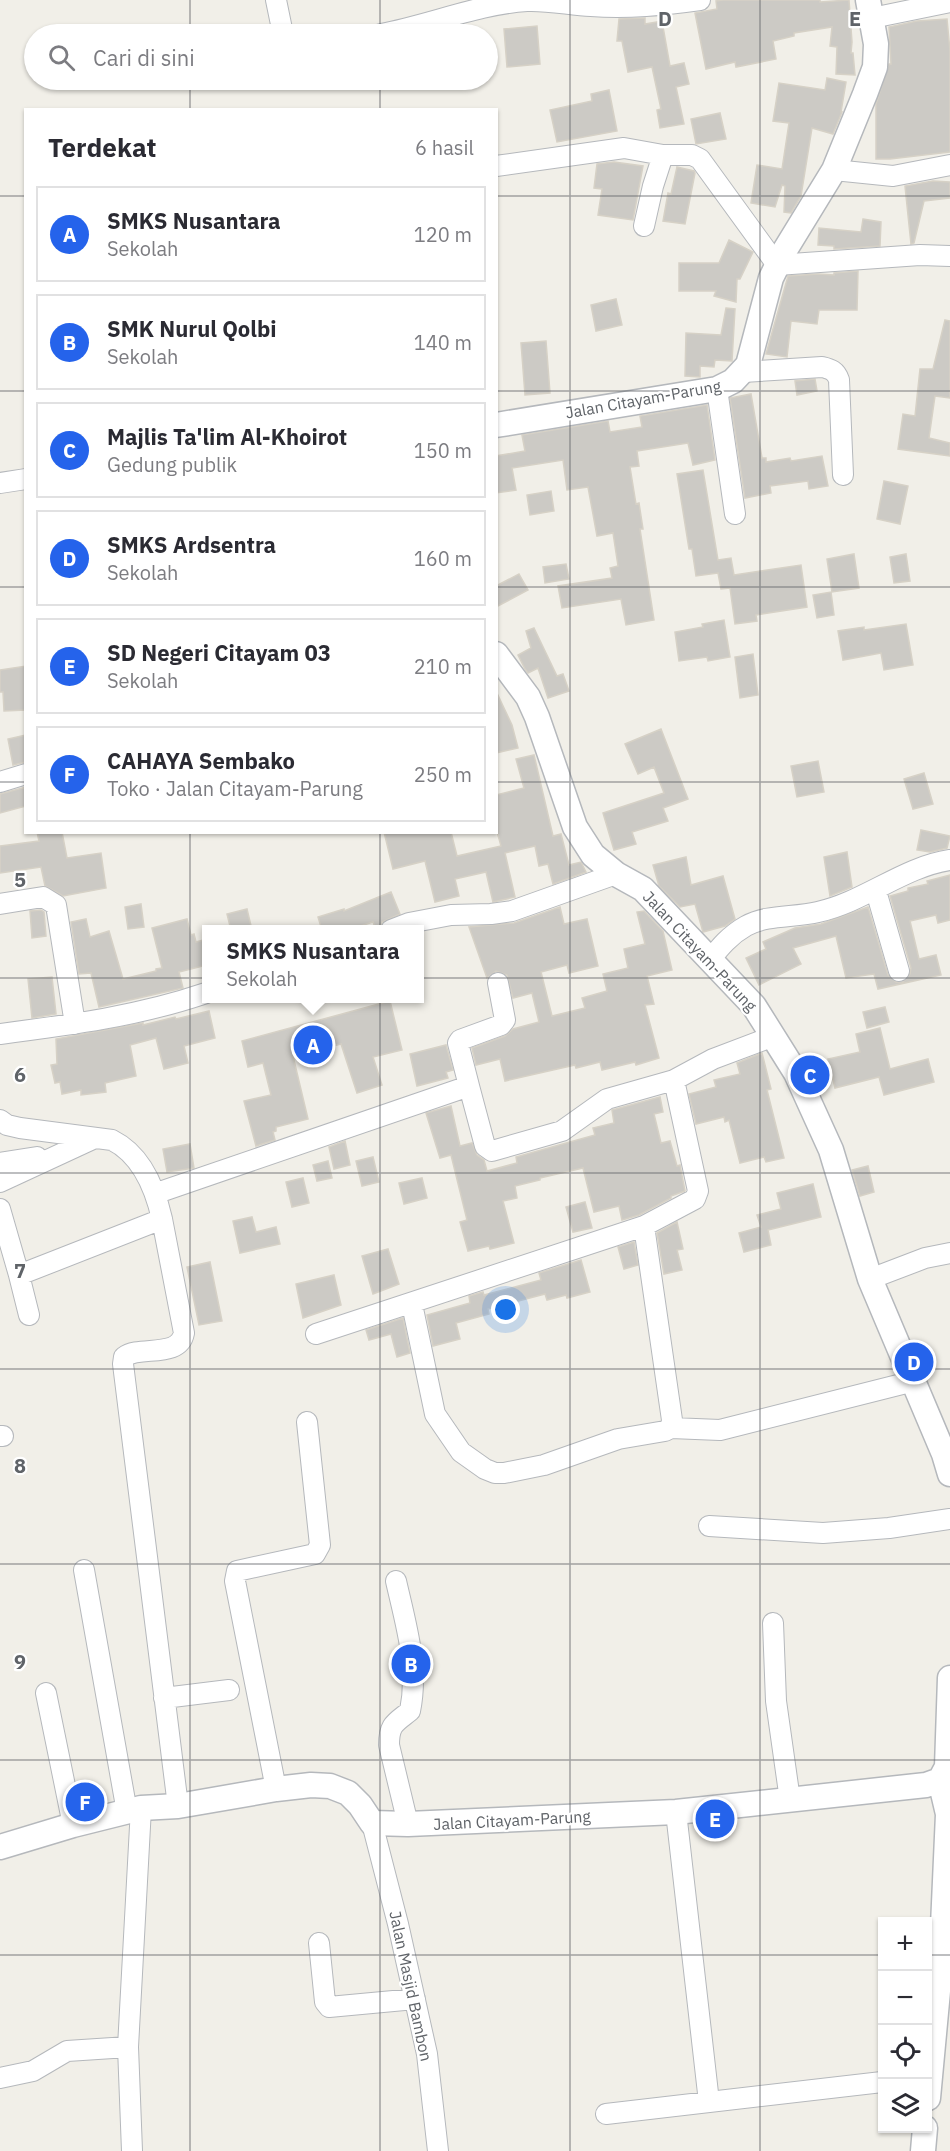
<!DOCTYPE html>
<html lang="id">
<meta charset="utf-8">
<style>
:root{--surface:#fff;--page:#f7f7f7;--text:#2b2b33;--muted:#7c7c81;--line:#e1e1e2;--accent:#2563eb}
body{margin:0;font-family:"IBM Plex Sans",sans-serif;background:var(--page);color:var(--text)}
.controls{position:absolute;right:18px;bottom:18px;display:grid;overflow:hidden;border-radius:0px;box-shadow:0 2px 4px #0004}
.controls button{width:54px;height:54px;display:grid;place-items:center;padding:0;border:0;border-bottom:2px solid var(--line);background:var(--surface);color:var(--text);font:30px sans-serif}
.you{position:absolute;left:506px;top:1310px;width:21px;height:21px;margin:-15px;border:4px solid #fff;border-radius:50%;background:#1a73e8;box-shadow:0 0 0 9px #1a73e833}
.badge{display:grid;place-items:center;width:39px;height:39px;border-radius:50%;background:var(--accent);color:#fff;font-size:20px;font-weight:700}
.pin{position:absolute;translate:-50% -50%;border:3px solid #fff;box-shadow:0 2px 6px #0006}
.popup{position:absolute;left:202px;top:925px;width:222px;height:78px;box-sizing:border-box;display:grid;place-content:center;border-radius:0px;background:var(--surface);filter:drop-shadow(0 2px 4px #0005);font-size:20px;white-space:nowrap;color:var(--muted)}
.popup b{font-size:22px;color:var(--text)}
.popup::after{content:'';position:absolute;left:50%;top:100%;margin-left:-12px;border:12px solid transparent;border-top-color:var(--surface)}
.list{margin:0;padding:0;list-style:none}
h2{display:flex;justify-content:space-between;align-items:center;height:78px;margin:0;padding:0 24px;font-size:26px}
h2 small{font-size:20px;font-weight:400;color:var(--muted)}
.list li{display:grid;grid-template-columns:39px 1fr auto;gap:18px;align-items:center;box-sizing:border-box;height:96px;margin:0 12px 12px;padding:0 12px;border:2px solid var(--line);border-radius:0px}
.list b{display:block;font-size:22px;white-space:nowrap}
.list p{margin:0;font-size:20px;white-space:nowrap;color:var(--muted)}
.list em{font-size:20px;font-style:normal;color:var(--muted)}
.icon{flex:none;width:33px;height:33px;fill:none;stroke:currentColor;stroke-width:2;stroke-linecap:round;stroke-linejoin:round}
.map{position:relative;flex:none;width:950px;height:2151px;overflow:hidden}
.search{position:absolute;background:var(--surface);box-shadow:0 2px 4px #0004;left:24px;top:24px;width:474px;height:66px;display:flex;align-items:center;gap:15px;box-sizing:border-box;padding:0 21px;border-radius:33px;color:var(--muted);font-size:22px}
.panel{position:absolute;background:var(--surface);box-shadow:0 2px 4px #0004;left:24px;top:108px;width:474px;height:726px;border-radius:0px}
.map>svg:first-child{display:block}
.building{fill:#cccac5;stroke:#d6d1c6;stroke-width:1.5}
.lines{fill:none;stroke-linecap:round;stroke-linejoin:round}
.minor-casing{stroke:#b5b8bc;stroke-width:22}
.tertiary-casing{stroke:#b5b8bc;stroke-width:27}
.minor{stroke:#fff;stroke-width:20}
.tertiary{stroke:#fff;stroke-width:24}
.grid{fill:none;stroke:#5f6368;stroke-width:1.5;stroke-opacity:0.55}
.labels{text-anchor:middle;stroke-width:4.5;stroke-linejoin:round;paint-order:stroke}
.street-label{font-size:16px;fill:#5f6368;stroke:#fff}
.grid-label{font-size:20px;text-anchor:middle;font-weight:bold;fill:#5f6368;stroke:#fff;stroke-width:4.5;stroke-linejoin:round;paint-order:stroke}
</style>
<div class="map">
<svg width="950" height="2151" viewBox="0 0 950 2151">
<rect width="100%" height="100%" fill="#f1efe8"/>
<path class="building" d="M723,0H820V2L849,0L852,42L851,53H853L855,75L836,74L837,47L830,46L832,27L794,33V36L773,41L776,59L736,67L735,62L706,69L695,13L717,9L716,1Z
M645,18V24L662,21L670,66L684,63L689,84L676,87L684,124L660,128L657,110L661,109L652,67L628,72L622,41H617L619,19Z
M947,19L950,51V152L890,159H876V104L889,64H891L889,27L917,21Z
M537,26L540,64L507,67L504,29Z
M827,78L846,82L841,112H842L833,134L812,128L801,196L791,213L784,212L785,186L782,185L775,207L751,203L757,165L782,169L789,123L773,121L779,83L825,90Z
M609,90L617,131L557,142L550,110L592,101L591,94Z
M720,113L726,139L696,144L691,119Z
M614,162L643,166L633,220L598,215L602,189L594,188L597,164Z
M677,167L694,171L695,173L685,224L663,221L668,193L671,194Z
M933,181L950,182V198L924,201L914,243L911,244L905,186Z
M863,219L881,222L880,246L834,249V246L818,245L819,228L861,232Z
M729,240L753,252L740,279H737L736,302L714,296L716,291H679V263H719Z
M858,271L857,310H819L817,324L791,321L787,357L766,354L788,276L818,274L834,275V273Z
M616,299L622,325L596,331L591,305Z
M726,308L735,309L732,361L715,360L714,367L700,366V377L685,376L686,333L721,335Z
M945,320L950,321V398L935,396L929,438L950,443V456L898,449L903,414L915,416L920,369H933Z
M546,341L550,393L525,395L521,343Z
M815,379L817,391L797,395L795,381Z
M751,394L762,458H766V462L790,458L791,461L822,456L828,486L809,489L808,481L770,486L771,493L745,498L730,398Z
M707,405L715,460L693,465L688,443L637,451L639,466L630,467L636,504L639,503L643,529H640L654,620L626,625L621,599L562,608L558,586L612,578L610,568L618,566L613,533L597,536L588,487L567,490L563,460L512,468L516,490L496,493V456L525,451L522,435L608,421L610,432L642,427L640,416Z
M703,470L718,560L731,558L734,575L801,565L807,607L756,615L757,621L735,624L730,588L721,589L718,573L696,576L692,549H689L677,474Z
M884,481L908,486L900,524L877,519Z
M551,491L554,511L530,515L527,495Z
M854,554L859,588L832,592L827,559Z
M906,554L910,581L894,583L890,557Z
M566,564L569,579L545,583L543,567Z
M519,574L528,590L496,607V586Z
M831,592L834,615L817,618L813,595Z
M724,620L730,657L708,661L707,657L679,661L675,632L703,627L702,624Z
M906,624L913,665L884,670L881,653L843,660L838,631L864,627V630Z
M534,628L557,676L563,674L569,691L548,698L538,668L528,673L525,669L518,655L531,648L526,631Z
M753,654L758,695L740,698L735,657Z
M26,666V710L4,711L3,692H0V670Z
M496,691L512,725L518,748L496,753Z
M661,729L688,799L663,808L668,821L632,832L636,844L614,850L603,813L664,793L654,767L638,774L625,744Z
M26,735V762L13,765L8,739Z
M534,755L553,836L561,834L569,865L581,862L586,872L553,884L548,864L539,866L535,846L505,853L515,897L493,902L486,872L455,879L459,896L435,902L425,861L393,869L384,832H451L457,856L501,846L496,828V795L524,788L516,759Z
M818,761L824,792L797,797L791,766Z
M924,773L933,804L913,809L904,779Z
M26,787V806L0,813V794Z
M921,830L950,836L947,848L930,852L917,850Z
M37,832H62L67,858L101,853L106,888L63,896L45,886L41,867L0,873V846L39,841Z
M847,852L852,887L830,896L824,857Z
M686,857L691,885L723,876L735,919L725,926L703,932L695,904L680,907L659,886L653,865Z
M950,875V920L938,923L936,915L910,921L919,959L936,955L941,975L878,989L874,974L846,978L836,936L793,948L801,964L759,985L746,958L766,949L763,942L795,928L821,924L868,907L888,975L896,982H903L910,974L911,968L890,896L908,891V888L928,884L927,881Z
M391,892L400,914L382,922L379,929L376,930L373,922L348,930H322L318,917L344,909V911Z
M141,904L144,927L128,929L125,907Z
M560,907L564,924L587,919L598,966L569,973L567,965L541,972L552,1016L585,1008L582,998L607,991L603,974L628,968L624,949L645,944L637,912L644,911L663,931L672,970L647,976L654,1004L645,1005L659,1058L636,1065L635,1062L602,1070L600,1062L576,1068L575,1065L505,1081L500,1059L476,1065L472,1048L505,1036L513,1029L539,1022L532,993L513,998L507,975L496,971L487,978L469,927L514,923Z
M247,909L252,930H231L227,914Z
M41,910L44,912L46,936L32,938L30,911Z
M86,919L90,937L109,931L123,979L156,971V969L162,968L152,928L187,919L191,935L194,934L196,942L207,939V965L179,972L183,988L99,1007L91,973L79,974L71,922Z
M52,977L56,1014L32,1018L28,979Z
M390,1001L402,1050L373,1057L382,1085L357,1093L341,1044L293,1056L308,1119L276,1127V1131L273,1132L275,1140L256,1146L244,1101L271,1095L263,1063L248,1067L242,1041Z
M885,1007L889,1022L867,1028L863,1012Z
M209,1011L215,1038L184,1046L188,1063L164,1069L156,1038L130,1045L136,1076L105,1083L106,1092L81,1095V1090L62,1094L60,1082L55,1083L51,1065L57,1064L56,1039L143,1023V1025L175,1017L176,1019Z
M880,1028L890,1069L928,1059L934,1082L884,1095L879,1077L835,1088L828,1059L860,1052L856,1034Z
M446,1045L453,1070L446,1072L448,1078L417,1086L410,1054Z
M762,1053L771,1089L767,1090L784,1158L766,1162L764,1157L740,1163L729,1120L725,1122L724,1117L696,1124L689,1094L716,1087L714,1080L740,1074L737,1063Z
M660,1097L663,1112L654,1114L661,1143L670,1141L677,1166L680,1165L685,1191L671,1196V1198L639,1215L622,1220L619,1206L594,1212L583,1168L540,1178V1180L515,1186L517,1198L503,1201L514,1243L490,1249L489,1246L468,1251L460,1222L467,1220L451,1155L440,1158L426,1113L451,1106L460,1146L472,1143L477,1155L484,1160L487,1171L517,1163L516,1157L595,1135L593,1128L614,1123L612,1110Z
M345,1141L350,1165L334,1169L329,1147Z
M190,1144L194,1168L167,1172L163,1149Z
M373,1157L379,1182L362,1186L356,1161Z
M328,1161L332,1178L317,1181L313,1165Z
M868,1166L874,1192L860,1196L852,1170Z
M303,1178L309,1203L292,1207L286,1182Z
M422,1178L427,1198L404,1204L399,1183Z
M813,1184L821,1217L768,1230L771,1245L744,1252L739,1233L761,1227L757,1215L781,1209L777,1193Z
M585,1202L592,1228L573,1232L566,1207Z
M252,1217L256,1232L276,1227L280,1244L240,1253L233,1221Z
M677,1222L683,1249L677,1250L682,1270L664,1274L657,1233Z
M634,1242L638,1265L624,1269L618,1247Z
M388,1249L399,1284L373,1294L362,1256Z
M581,1260L590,1292L567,1298L566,1295L547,1300L545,1294L488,1309L489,1314L456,1323L460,1339L433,1346L427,1315L470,1303L469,1296L483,1292L484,1295L541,1280L539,1273Z
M210,1262L222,1321L199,1325L187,1267Z
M334,1275L341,1305L303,1318L296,1284Z
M403,1318L410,1353L397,1357L391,1334L369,1340L366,1330Z"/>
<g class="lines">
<defs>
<path id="minor" d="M276,0L283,34
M872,18L950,2
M381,34C429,25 479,4 527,1C548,0 570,5 591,6C628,9 664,5 700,0
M496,166L624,148L663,155H692L700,159L777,265L920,255L950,256
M834,170L893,176L950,165
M644,226L653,186L663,155
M743,372L822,367C831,369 836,371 839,380L843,475
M717,389L735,514
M0,483L26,479
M0,782L26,774
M876,891L899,971
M0,904L43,897L56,905L75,1024
M391,930L409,923L451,915L491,914L512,911L616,874
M709,961C720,947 730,935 746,926C768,914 793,918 818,912C864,902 903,867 950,860
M0,1034C70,1025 139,1016 206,993
M469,1086L458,1043L460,1040L501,1025L505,1020L498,983
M0,1120L7,1125L20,1128L112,1140C142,1155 155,1188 162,1219L19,1275L0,1209
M0,1163L37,1157
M0,1182L95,1138
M157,1193L469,1086L485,1146L492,1151L562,1131L607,1099L674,1080L713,1059L774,1036
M162,1219L184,1333C179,1359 140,1345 124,1357L123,1364L178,1806
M19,1275L29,1315
M870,1279L925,1258L950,1253
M412,1304L435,1414L461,1452L485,1469L495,1473H504L544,1465L618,1439L665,1431L671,1428L672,1420L644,1226
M316,1334L644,1226L695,1199L698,1191L674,1080
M671,1428L720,1430L914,1381
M0,1436H3
M709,1526L823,1533L889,1528L950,1519
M84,1570L127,1812
M396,1581C406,1625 419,1667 410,1711C395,1723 389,1724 389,1745L408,1824
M773,1623L776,1701L790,1800
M46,1693L73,1825
M164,1698L229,1690
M276,1789L235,1581L237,1571L315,1554L320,1545L307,1422
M676,1812L709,2102
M372,1823L398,1924L427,2054L438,2151
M319,1943L325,2002L329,2007L415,1999
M0,2078L33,2071L67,2051L128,2047
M606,2114L882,2082
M132,2151L128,2047L141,1808"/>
<path id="tertiary" d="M496,425L717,389L733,381L748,365L771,278L785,250L834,170L865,94L875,67L876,44L868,0
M496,654L528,697L537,717L575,827L593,855L616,874L643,889L754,1006L796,1073L831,1150L870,1279L944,1454L950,1474
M0,1847L73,1825L141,1808L178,1806L276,1789L311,1785L330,1786L348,1793L360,1805L372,1823L408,1824L676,1812L926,1785L940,1780L947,1767L950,1678
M928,2098L942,1948L948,1814L940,1780
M923,2151L925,2128"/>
</defs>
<use href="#minor" class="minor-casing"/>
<use href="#tertiary" class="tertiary-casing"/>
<use href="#minor" class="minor"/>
<use href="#tertiary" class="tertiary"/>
</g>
<path class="grid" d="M190,0V34M380,0V34M570,0V2151M760,0V2151M190,80V110M380,80V110M0,196H26M496,196H950M0,391H26M496,391H950M0,587H26M496,587H950M0,782H26M496,782H950M190,832V2151M380,832V2151M0,978H950M0,1173H950M0,1369H950M0,1564H950M0,1760H950M0,1955H882M928,1955H950"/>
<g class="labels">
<g class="street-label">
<text transform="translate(643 399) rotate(-10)" y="6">Jalan Citayam-Parung</text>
<text transform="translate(700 951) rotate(47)" y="6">Jalan Citayam-Parung</text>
<text transform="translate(512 1820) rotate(-3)" y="6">Jalan Citayam-Parung</text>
<text transform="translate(411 1986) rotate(78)" y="6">Jalan Masjid Bambon</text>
</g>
</g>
<g class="grid-label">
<text x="665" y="26">D</text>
<text x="855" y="26">E</text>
<text x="20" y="887">5</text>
<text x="20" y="1082">6</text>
<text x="20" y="1278">7</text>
<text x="20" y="1473">8</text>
<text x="20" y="1669">9</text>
</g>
</svg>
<div class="controls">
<button>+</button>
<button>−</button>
<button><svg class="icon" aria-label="locate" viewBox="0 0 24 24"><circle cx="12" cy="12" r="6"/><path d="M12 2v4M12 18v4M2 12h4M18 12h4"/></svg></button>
<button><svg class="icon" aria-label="layers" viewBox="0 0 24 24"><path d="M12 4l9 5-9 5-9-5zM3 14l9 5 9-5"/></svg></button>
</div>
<div class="you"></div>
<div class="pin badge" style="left:313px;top:1045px">A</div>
<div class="popup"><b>SMKS Nusantara</b>Sekolah</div>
<div class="pin badge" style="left:411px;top:1664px">B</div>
<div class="pin badge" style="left:810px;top:1075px">C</div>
<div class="pin badge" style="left:914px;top:1362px">D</div>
<div class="pin badge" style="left:715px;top:1819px">E</div>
<div class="pin badge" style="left:85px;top:1802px">F</div>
<div class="search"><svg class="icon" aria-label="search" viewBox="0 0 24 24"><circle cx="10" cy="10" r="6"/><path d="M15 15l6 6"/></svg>Cari di sini</div>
<section class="panel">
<h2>Terdekat<small>6 hasil</small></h2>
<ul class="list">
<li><span class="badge">A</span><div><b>SMKS Nusantara</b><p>Sekolah</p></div><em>120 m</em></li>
<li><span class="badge">B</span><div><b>SMK Nurul Qolbi</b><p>Sekolah</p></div><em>140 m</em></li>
<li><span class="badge">C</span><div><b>Majlis Ta'lim Al-Khoirot</b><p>Gedung publik</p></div><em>150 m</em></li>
<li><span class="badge">D</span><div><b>SMKS Ardsentra</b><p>Sekolah</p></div><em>160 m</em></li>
<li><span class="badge">E</span><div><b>SD Negeri Citayam 03</b><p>Sekolah</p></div><em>210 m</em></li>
<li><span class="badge">F</span><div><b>CAHAYA Sembako</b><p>Toko · Jalan Citayam-Parung</p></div><em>250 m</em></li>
</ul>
</section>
</div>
